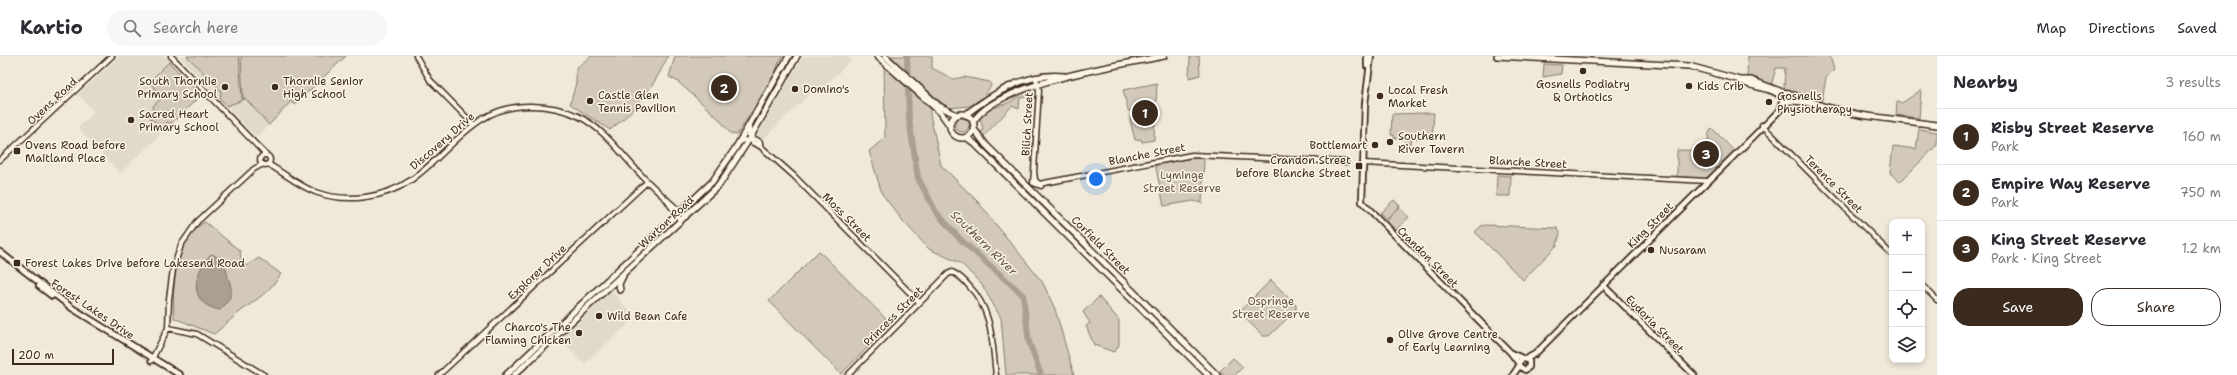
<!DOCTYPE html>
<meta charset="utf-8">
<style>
:root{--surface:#fff;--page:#f7f7f7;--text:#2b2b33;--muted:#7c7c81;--line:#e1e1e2;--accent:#3b2a1e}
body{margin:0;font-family:"Shantell Sans",sans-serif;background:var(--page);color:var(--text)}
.controls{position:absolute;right:12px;bottom:12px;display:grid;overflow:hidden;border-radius:8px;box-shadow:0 2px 6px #0003}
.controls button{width:36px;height:36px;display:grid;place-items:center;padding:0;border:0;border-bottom:1px solid var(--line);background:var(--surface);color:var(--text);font:20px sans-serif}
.scale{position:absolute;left:12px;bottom:10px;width:102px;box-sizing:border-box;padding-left:4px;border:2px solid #3b2a1e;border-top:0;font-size:11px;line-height:14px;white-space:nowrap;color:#3b2a1e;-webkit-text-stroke:3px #fcf5e5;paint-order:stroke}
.you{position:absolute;left:1096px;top:123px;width:14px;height:14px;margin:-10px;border:3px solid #fff;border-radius:50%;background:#1a73e8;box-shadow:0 0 0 6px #1a73e833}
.badge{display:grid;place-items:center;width:26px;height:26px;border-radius:50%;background:var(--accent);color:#fff;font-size:13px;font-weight:700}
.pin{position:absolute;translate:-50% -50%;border:2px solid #fff;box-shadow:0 1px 4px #0006}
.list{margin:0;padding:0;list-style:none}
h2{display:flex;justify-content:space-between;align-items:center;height:52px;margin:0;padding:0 16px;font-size:17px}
h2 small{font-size:13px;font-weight:400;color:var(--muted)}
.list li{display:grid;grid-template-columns:26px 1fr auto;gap:12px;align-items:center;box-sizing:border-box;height:56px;padding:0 16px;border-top:1px solid var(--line)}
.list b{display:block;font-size:15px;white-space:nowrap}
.list p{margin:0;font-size:13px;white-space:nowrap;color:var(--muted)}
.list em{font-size:13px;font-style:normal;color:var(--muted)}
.actions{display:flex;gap:8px;padding:12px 16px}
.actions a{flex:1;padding:9px 0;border:1px solid var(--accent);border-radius:16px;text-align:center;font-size:14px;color:var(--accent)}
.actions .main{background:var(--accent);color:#fff}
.icon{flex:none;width:22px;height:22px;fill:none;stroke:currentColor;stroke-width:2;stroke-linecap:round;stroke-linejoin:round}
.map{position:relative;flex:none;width:1937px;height:319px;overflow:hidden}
header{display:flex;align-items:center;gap:24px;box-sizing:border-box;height:56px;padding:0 20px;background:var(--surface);border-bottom:1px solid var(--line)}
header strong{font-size:19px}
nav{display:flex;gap:22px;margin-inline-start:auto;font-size:14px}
.search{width:280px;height:36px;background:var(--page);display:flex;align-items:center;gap:10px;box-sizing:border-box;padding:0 14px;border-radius:22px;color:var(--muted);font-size:15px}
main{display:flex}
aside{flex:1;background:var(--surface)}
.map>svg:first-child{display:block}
.built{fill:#e1d9c9}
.green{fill:#d2c9ba;stroke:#867a6c}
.water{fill:#aaa091;stroke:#7e7163}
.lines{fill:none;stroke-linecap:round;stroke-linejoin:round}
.river{stroke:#aaa091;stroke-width:6}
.tertiary-casing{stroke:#3b2a1e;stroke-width:7}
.secondary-casing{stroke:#3b2a1e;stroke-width:8}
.primary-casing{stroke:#3b2a1e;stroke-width:8}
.tertiary{stroke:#fcf5e5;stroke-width:4}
.secondary{stroke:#fcf5e5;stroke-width:4.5}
.primary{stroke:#fcf5e5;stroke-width:5}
.poi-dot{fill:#3b2a1e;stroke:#fcf5e5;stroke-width:1.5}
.labels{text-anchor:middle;stroke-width:3;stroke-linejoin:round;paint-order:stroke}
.poi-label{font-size:11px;fill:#3b2a1e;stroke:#fcf5e5;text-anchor:start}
.street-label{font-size:11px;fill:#3b2a1e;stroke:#fcf5e5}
.park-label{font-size:11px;fill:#615245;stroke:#fcf5e5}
.water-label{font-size:12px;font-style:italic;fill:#625346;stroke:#fcf5e5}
</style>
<header>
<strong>Kartio</strong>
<div class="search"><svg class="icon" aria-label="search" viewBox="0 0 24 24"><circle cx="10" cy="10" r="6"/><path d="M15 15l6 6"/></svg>Search here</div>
<nav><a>Map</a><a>Directions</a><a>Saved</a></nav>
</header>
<main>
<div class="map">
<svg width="1937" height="319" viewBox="0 0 1937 319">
<rect width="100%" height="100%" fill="#f0e9d9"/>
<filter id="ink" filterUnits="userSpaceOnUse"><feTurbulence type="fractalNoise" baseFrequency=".025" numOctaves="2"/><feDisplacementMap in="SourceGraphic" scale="8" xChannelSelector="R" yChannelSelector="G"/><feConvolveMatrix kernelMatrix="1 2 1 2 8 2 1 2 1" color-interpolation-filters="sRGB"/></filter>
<g filter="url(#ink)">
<path class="built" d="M119,0H165L202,39L120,117L78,72L94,56L78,39Z
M179,0H343L259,79H254Z
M803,0H847L851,5L815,39L810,38L762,84L757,79Z
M612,235L635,262L584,308L559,284Z"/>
<path class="green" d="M187,0H239L242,43H245L227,50L220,43L221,35Z
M241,0H346L294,49L291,45L269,69L245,42H243Z
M591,0H668C653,32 638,52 610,74L570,48L576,27V12Z
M675,0H783L779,6L775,18L737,79L730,77L719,63L694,40L677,25L669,21Z
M884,0H932V12L953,23L964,21L990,26L991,30L983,41L970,50L948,52L931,38L930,58L941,109L978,146L1043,227L1055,253L1074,319H1006L1001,262L982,229L962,208L929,193L903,165L882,138L869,95L885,82Z
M1190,0H1199L1200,19L1189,22Z
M1748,0H1830L1834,14L1826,22L1822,44L1784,33L1785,12H1776L1771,30L1747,22Z
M169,6L201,39L171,68L167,66L164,70H160L150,62L154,59L153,50L163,41L149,26Z
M1544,8L1562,9L1561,18L1543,21Z
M1157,27L1156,48L1161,55L1155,58L1154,84L1142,86L1141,83L1135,84L1130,64L1132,57L1128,54L1123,34Z
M1921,34L1919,62L1896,59L1897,46L1902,47Z
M1027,36H1031L1028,40L1020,42L1019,53L1012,50L984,80L981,78L983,72L980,63C988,52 998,51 1010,46C1016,43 1020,38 1027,36Z
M1427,57H1434L1432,83L1412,82L1411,88L1405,87V83L1394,82V79H1391L1392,58Z
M955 69a7 7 0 1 1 14 0a7 7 0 1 1-14 0Z
M1712,72L1736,97L1707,125L1677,123V94L1709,95L1708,79Z
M1919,73L1937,76V89L1900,126L1890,117L1893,90L1916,93Z
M1204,102L1202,147L1193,145L1164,150L1155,108L1181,103Z
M1497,119L1511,120L1510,140H1496Z
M1394,144L1400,150L1386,163L1380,157Z
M1399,152L1409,161L1396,174L1386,164Z
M205,166L240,195L241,202L246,210L259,202L281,218C272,233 259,242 245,252C234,260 224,270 214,278L174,262C172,232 174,183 205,166Z
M1485,169L1557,172L1560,177L1557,189L1523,224L1475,176L1481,170Z
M819,195L891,268L841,318L769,245Z
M1271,224L1296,249V254L1269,280H1263L1239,256Z
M1099,241L1119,264V289L1114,296L1094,289L1086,270L1090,267L1083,256Z
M1233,302L1243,311L1235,319H1223L1220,315Z"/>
<path class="water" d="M211,198L225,205C226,227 241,235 220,254C187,248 193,217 211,198Z"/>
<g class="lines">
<path class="river" d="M907,0L909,63L918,122L936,156L959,182L1023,239L1029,286L1041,319"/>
<defs>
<path id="tertiary" d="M171,0L266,99
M416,0L430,24L473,68
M1036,22L1039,34L1034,115L1035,124L1039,128L1192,99L1346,106
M1762,69L1892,199
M749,71V79L753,87L760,90L793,119L919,246
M740,85L755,83L760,86V90
M260 104a5 5 0 1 1 10 0a5 5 0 1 1-10 0Z
M0,104L112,0
M1363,107L1707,125
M268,108C284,117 297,129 315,136C346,147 383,143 411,124C452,96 473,49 531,50C547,50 563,53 578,60C607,74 625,104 648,126C660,138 673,149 686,161
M1034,115L1033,127L1041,130
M668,146L681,165
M1922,229L1937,244
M168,272L197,278L264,319
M151,305L168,272L169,243L173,213L181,189L197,166L254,113L263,108
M439,319L647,126
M848,319L948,218L952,216C959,219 964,224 969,230C993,255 992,286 996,319"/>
<path id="secondary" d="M1367,0V10
M1371,0L1365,48L1362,146L1511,297L1519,308
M1779,54L1783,43
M0,196L72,252L180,319
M1603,229L1694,319
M39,230L52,240
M1513,298L1529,305V311L1525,314L1519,310V306L1523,303
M1526,303L1535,298L1788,46
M1513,319L1519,310"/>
<path id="primary" d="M877,0L941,57L950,70
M885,0L939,50L957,59
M1497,0L1689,10L1740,24H1751L1785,37
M1741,25C1753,32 1773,31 1782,41
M1782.5 41a4.5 4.5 0 1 1 9 0a4.5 4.5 0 1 1-9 0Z
M1791,38L1823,50
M1790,45L1805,46L1860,59L1937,69
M950 70a12 12 0 1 1 24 0a12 12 0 1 1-24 0Z
M965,59C994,37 1026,16 1064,20
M973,66C996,27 1120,9 1164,0
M973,72L986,89L1217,319
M966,81L974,87L1208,319
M620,234L619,228L623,220
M506,319L712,126L735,93L789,0
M514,319L719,129L750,82L797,0"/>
</defs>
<use href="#tertiary" class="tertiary-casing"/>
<use href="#secondary" class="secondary-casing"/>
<use href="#primary" class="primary-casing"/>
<use href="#tertiary" class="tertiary"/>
<use href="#secondary" class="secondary"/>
<use href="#primary" class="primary"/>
</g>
</g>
<g class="poi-dot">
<circle cx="1583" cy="15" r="4"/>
<circle cx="1689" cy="30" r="4"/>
<circle cx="225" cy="31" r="4"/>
<circle cx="275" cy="31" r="4"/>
<circle cx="795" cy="33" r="4"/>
<circle cx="1380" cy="40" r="4"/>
<circle cx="590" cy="45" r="4"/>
<circle cx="1769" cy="46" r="4"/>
<circle cx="131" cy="64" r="4"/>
<circle cx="1390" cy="86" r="4"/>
<circle cx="1375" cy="89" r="4"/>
<rect x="13" y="91" width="8" height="8" rx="2"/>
<rect x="1355" y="106" width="8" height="8" rx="2"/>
<circle cx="1651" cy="194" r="4"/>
<rect x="13" y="203" width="8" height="8" rx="2"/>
<circle cx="599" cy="260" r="4"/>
<circle cx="579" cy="277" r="4"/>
<circle cx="1390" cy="284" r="4"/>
</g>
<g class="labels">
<g class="poi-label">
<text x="217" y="29" text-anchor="end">South Thornlie<tspan x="217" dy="13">Primary School</tspan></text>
<text x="283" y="29">Thornlie Senior<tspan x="283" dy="13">High School</tspan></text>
<text x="1583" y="32" text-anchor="middle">Gosnells Podiatry<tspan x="1583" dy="13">&amp; Orthotics</tspan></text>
<text x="1697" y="34">Kids Crib</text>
<text x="803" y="37">Domino's</text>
<text x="1388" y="38">Local Fresh<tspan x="1388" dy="13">Market</tspan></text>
<text x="598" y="43">Castle Glen<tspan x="598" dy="13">Tennis Pavilion</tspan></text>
<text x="1777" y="44">Gosnells<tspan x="1777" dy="13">Physiotherapy</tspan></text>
<text x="139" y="62">Sacred Heart<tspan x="139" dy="13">Primary School</tspan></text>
<text x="1398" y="84">Southern<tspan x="1398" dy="13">River Tavern</tspan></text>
<text x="25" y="93">Ovens Road before<tspan x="25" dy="13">Maitland Place</tspan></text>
<text x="1367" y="93" text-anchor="end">Bottlemart</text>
<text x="1351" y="108" text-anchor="end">Crandon Street<tspan x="1351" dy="13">before Blanche Street</tspan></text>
<text x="1659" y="198">Nusaram</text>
<text x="25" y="211">Forest Lakes Drive before Lakesend Road</text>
<text x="607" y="264">Wild Bean Cafe</text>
<text x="571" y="275" text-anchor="end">Charco's The<tspan x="571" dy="13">Flaming Chicken</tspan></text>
<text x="1398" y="282">Olive Grove Centre<tspan x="1398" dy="13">of Early Learning</tspan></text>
</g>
<g class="street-label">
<text transform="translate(52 45) rotate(-43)" y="4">Ovens Road</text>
<text transform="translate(1027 68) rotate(-87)" y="4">Bilich Street</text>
<text transform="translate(442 85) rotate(-41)" y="4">Discovery Drive</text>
<text transform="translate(1147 98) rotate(-11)" y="4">Blanche Street</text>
<text transform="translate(1528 106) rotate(3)" y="4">Blanche Street</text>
<text transform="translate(1834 128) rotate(45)" y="4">Terence Street</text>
<text transform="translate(847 161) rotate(45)" y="4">Moss Street</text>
<text transform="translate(666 166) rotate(-43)" y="4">Warton Road</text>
<text transform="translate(1650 169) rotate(-45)" y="4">King Street</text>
<text transform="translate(1101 189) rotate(45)" y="4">Corfield Street</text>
<text transform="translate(1428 201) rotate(45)" y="4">Crandon Street</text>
<text transform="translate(537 216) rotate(-43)" y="4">Explorer Drive</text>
<text transform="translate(93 253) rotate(34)" y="4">Forest Lakes Drive</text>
<text transform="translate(893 260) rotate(-45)" y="4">Princess Street</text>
<text transform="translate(1655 268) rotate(45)" y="4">Eudoria Street</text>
</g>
<g class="park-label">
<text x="1182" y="123">Lyminge<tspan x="1182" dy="13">Street Reserve</tspan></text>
<text x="1271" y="249">Ospringe<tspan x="1271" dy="13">Street Reserve</tspan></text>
</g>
<g class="water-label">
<text transform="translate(984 187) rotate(44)" y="4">Southern River</text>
</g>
</g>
</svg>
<div class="controls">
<button>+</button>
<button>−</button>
<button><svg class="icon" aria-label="locate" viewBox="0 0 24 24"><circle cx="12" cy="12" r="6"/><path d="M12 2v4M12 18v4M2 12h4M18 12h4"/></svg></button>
<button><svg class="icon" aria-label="layers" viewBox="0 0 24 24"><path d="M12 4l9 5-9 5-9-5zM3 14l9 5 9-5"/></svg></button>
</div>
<div class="scale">200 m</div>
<div class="you"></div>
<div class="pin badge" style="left:1145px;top:57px">1</div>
<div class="pin badge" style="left:724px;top:32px">2</div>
<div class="pin badge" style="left:1706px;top:98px">3</div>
</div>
<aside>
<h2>Nearby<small>3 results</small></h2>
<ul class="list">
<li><span class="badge">1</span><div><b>Risby Street Reserve</b><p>Park</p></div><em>160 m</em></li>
<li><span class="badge">2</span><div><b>Empire Way Reserve</b><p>Park</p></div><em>750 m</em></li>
<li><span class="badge">3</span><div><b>King Street Reserve</b><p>Park · King Street</p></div><em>1.2 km</em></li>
</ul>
<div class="actions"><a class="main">Save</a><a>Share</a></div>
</aside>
</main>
